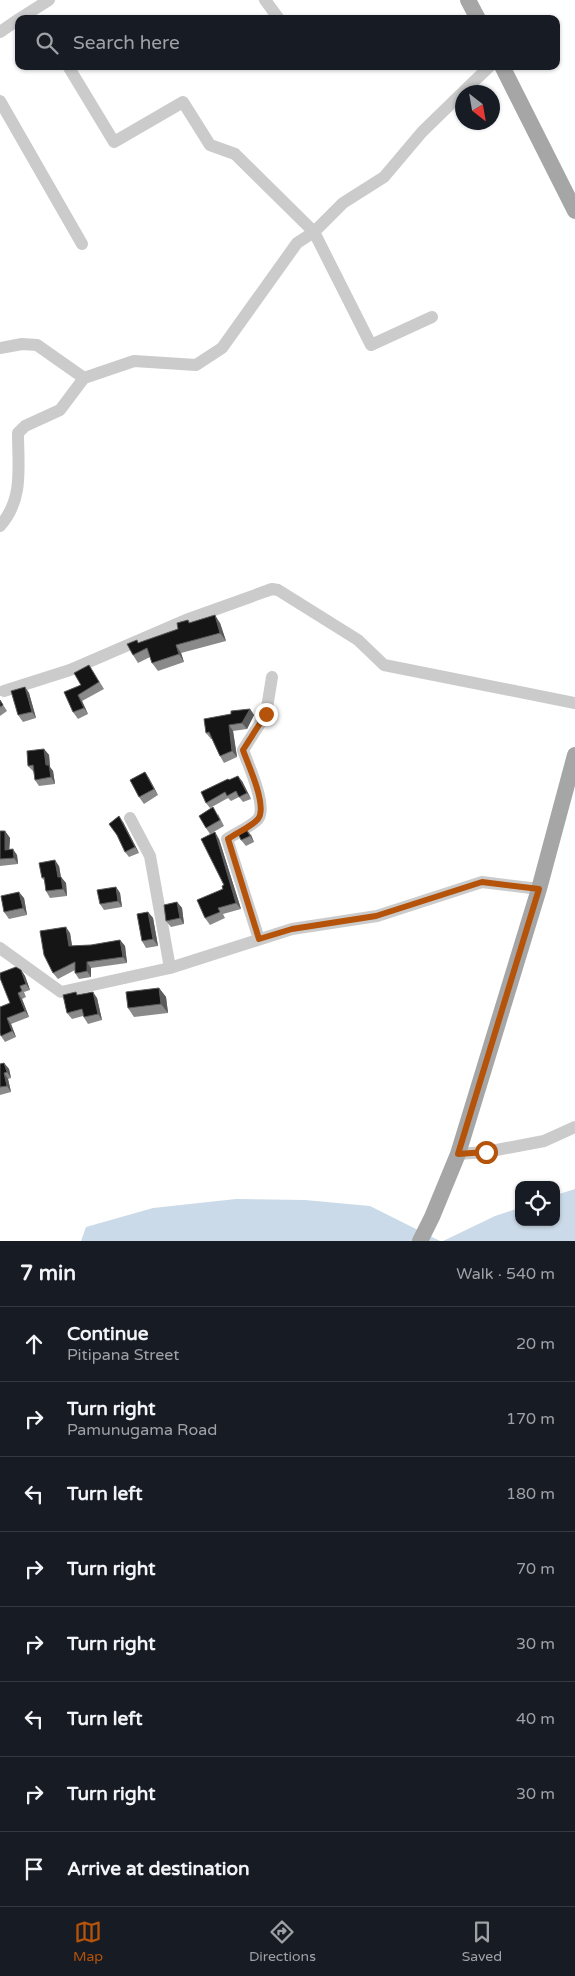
<!DOCTYPE html>
<meta charset="utf-8">
<style>
:root{--surface:#171b24;--page:#242831;--text:#f1f3f6;--muted:#9ea1a6;--line:#363941;--accent:#b45309}
body{margin:0;font-family:"Varela Round",sans-serif;background:var(--page);color:var(--text)}
.controls{position:absolute;right:15px;bottom:15px;display:grid;overflow:hidden;border-radius:10px;box-shadow:0 1px 4px #0004}
.controls button{width:45px;height:45px;display:grid;place-items:center;padding:0;border:0;border-bottom:1px solid var(--line);background:var(--surface);color:var(--text);font:25px sans-serif}
.compass{position:absolute;left:455px;top:85px;width:45px;height:45px;border-radius:50%;background:var(--surface);box-shadow:0 1px 4px #0004;rotate:149deg}
.stop{position:absolute;width:15px;height:15px;margin:-11px;border:4px solid #b45309;border-radius:50%;background:#fff}
.stop.end{background:#b45309;border-color:#fff;box-shadow:0 1px 5px #0008}
.list{margin:0;padding:0;list-style:none}
h2{display:flex;justify-content:space-between;align-items:center;height:65px;margin:0;padding:0 20px;font-size:21px}
h2 small{font-size:16px;font-weight:400;color:var(--muted)}
.list li{display:grid;grid-template-columns:32px 1fr auto;gap:15px;align-items:center;box-sizing:border-box;height:75px;padding:0 20px;border-top:1px solid var(--line)}
.list b{display:block;font-size:19px;white-space:nowrap}
.list p{margin:0;font-size:16px;white-space:nowrap;color:var(--muted)}
.list em{font-size:16px;font-style:normal;color:var(--muted)}
.icon{flex:none;width:28px;height:28px;fill:none;stroke:currentColor;stroke-width:2;stroke-linecap:round;stroke-linejoin:round}
.map{position:relative;flex:none;width:575px;height:1241px;overflow:hidden}
.search{position:absolute;background:var(--surface);box-shadow:0 1px 4px #0004;left:15px;right:15px;top:15px;height:55px;display:flex;align-items:center;gap:12px;box-sizing:border-box;padding:0 18px;border-radius:10px;color:var(--muted);font-size:19px}
.sheet{height:665px;background:var(--surface)}
nav{display:flex;justify-content:space-around;align-items:center;box-sizing:border-box;height:70px;border-top:1px solid var(--line);background:var(--surface);font-size:14px;color:var(--muted)}
nav a{display:grid;justify-items:center;gap:2px}
nav .on{color:var(--accent)}
.map>svg:first-child{display:block}
.water{fill:#cbdae8}
.lines{fill:none;stroke-linecap:round;stroke-linejoin:round}
.minor{stroke:#cbcbcb;stroke-width:12}
.major{stroke:#a6a6a6;stroke-width:16}
.wall{fill:#8a8a8a}
.shaded-wall{fill:#5b5b5b}
.building{fill:#151515;stroke:#5b5b5b}
.route{stroke:#b45309;stroke-width:6}
</style>
<div class="map">
<svg width="575" height="1241" viewBox="0 0 575 1241">
<rect width="100%" height="100%" fill="#fff"/>
<path class="water" d="M575,1189V1241H443L495,1216L519,1208V1222H556V1195Z
M236,1199L305,1200L370,1206L440,1241H81L86,1227L153,1208Z"/>
<g class="lines">
<path class="minor" d="M265,0L279,19
M19,19L49,0
M0,32L19,19
M68,66L114,142L183,102L210,145L235,154L314,232L371,345L432,317
M463,92L490,66
M0,101L82,244
M0,348L22,344L37,345L84,378
M0,526C24,499 18,467 18,433L25,426L60,410L84,378L134,361L196,365L222,348L297,243L314,232L343,203L384,177L422,132L462,93
M4,691L70,670L186,620L272,589L278,590L358,640L384,665L575,703
M130,818L150,856L170,968
M259,939L227,839C236,833 251,827 258,819C268,806 248,765 243,750L266,714L272,677
M0,948L61,992L170,968L292,929L377,916L482,882L539,889
M458,1154L486,1152L544,1141L575,1127"/>
<path class="major" d="M468,0L478,19
M502,66L575,211
M420,1241L432,1217L458,1154L539,889L575,755"/>
</g>
<path class="wall" d="M188,620L191,623H220L226,641L181,653L184,662L158,671L152,663L150,657L138,663L133,655L138,643L178,629Z
M93,671L104,689L82,701L88,714L78,719L73,712L81,685Z
M25,687L29,693L36,718L23,722L18,715Z
M0,700L7,711L0,716Z
M250,709L254,715L247,729L233,731L237,757L224,763L220,756L212,739H211L206,733L231,714Z
M44,749L49,755L50,767L53,771L55,784L39,786L35,780L34,772L28,766Z
M145,772L158,795L144,804L139,797Z
M229,780L242,781L251,799L243,802L239,797L231,801L228,798L210,808L206,803Z
M218,814L224,826L210,834L206,828Z
M123,822L139,853L129,857L125,852Z
M0,831H5L10,838L9,849L17,855L18,864L0,866Z
M251,835L254,842L246,846L241,840Z
M219,839L241,909L223,914L225,918L210,925L205,918L224,885Z
M59,866L61,877L66,883L67,896L50,898L46,891L45,881L42,878Z
M116,887L120,893L122,907L104,910L100,904Z
M24,898L27,915L9,919L4,912Z
M177,902L182,908L184,924L171,927L166,921Z
M148,912L153,918L158,946L146,948L142,941Z
M70,933L72,946L91,945L120,940L125,946L127,963L91,968V977L79,979L75,973V970L58,979L53,973Z
M21,970L25,976L30,990L24,992L26,997L22,999L29,1017L11,1024L16,1037L5,1042L1,1036L10,1003Z
M159,988L166,997L168,1013L134,1017L128,1008Z
M78,995L97,998L102,1020L88,1024L83,1016L72,1019L67,1013Z
M4,1063L9,1069L11,1078L8,1079L11,1092L0,1095V1064Z"/>
<path class="shaded-wall" d="M215,615L220,623L226,641L220,633Z
M176,645L181,653L184,662L179,654Z
M25,687L29,693L36,718L32,712Z
M78,695L82,701L88,714L84,708Z
M250,709L254,715L247,729L242,723Z
M229,725L233,731L237,757L232,751Z
M44,749L49,755L50,767L53,771L55,784L51,777L46,765Z
M145,772L149,778L158,795L154,789Z
M238,776L242,781L251,799L247,793Z
M119,816L123,822L139,853L135,847Z
M246,829L251,835L254,842L250,836Z
M5,831L10,838L9,856L5,850Z
M215,832L219,839L241,909L236,903Z
M13,849L17,855L18,864L14,858Z
M55,860L59,866L62,884L58,877Z
M61,877L66,883L67,896L63,889Z
M116,887L120,893L122,907L118,901Z
M19,892L24,898L27,915L23,908Z
M177,902L182,908L184,924L180,918Z
M148,912L153,918L158,946L153,939Z
M66,927L70,933L73,952L69,946Z
M120,940L125,946L127,963L123,957Z
M87,962L91,968V977L87,971Z
M21,970L25,976L30,990L26,984Z
M159,988L166,997L168,1013L161,1004Z
M93,992L97,998L102,1020L98,1014Z
M18,993L22,999L29,1017L25,1011Z
M7,1018L11,1024L16,1037L12,1031Z
M4,1063L9,1069L11,1078L7,1072Z
M4,1073L8,1079L11,1092L7,1086Z"/>
<path class="building" d="M215,615L220,633L176,645L179,654L152,663L147,648L133,655L127,644L137,640L138,643L178,629L177,623L188,620L189,623Z
M89,665L99,682L78,695L84,708L73,712L64,692L81,685L74,673Z
M25,687L32,712L18,715L11,691Z
M0,700L3,705L0,707Z
M250,709L242,723L229,725L232,751L220,756L209,732L206,733L204,719L231,714V711Z
M44,749L46,765H49L51,777L35,780L33,765L28,766L27,751Z
M145,772L154,789L139,797L130,780Z
M238,776L247,793L239,797L236,791L227,796L225,792L206,803L201,792L228,779L229,780Z
M213,807L220,820L206,828L199,816Z
M119,816L135,847L125,852L117,835L109,824Z
M246,829L250,836L241,840L238,833Z
M0,831H5V850L13,849L14,858L0,859Z
M215,832L236,903L218,908L220,912L205,918L197,900L223,889L222,886L224,885L201,839Z
M55,860L58,877H61L63,889L46,891L44,877L42,878L39,863Z
M116,887L118,901L100,904L97,890Z
M19,892L23,908L4,912L1,896Z
M177,902L180,918L166,921L164,905Z
M148,912L153,939L142,941L137,914Z
M66,927L69,946L91,945L120,940L123,957L87,962V971L78,973H75V962L53,973L44,955L40,931Z
M16,967L21,970L26,984L20,986L22,991L18,993L25,1011L7,1018L12,1031L1,1036L0,1033V1007L10,1003L0,978V973Z
M159,988L161,1004L128,1008L126,992Z
M76,992L77,995L93,992L98,1014L84,1017L82,1009L67,1013L63,995Z
M4,1063L7,1072L4,1073L7,1086L0,1087V1064Z"/>
<g class="lines">
<path class="route" d="M266,714L243,750C248,765 268,806 258,819C251,827 236,833 228,839L259,939L292,929L376,916L482,882L539,889L458,1154L486,1152"/>
</g>
</svg>
<div class="controls">
<button><svg class="icon" aria-label="locate" viewBox="0 0 24 24"><circle cx="12" cy="12" r="6"/><path d="M12 2v4M12 18v4M2 12h4M18 12h4"/></svg></button>
</div>
<svg class="compass" viewBox="-18 -18 36 36"><path d="M0-13l5 13h-10z" fill="#e53935"/><path d="M0 13l5-13h-10z" fill="#9ea1a6"/></svg>
<div class="stop" style="left:486px;top:1152px"></div>
<div class="stop end" style="left:266px;top:714px"></div>
<div class="search"><svg class="icon" aria-label="search" viewBox="0 0 24 24"><circle cx="10" cy="10" r="6"/><path d="M15 15l6 6"/></svg>Search here</div>
</div>
<section class="sheet">
<h2>7 min<small>Walk · 540 m</small></h2>
<ul class="list">
<li><svg class="icon" aria-label="ahead" viewBox="0 0 24 24"><path d="M12 20V5M6 11l6-6 6 6"/></svg><div><b>Continue</b><p>Pitipana Street</p></div><em>20 m</em></li>
<li><svg class="icon" aria-label="right" viewBox="0 0 24 24"><path d="M7 20v-9h11M14 6l5 5-5 5"/></svg><div><b>Turn right</b><p>Pamunugama Road</p></div><em>170 m</em></li>
<li><svg class="icon" aria-label="left" viewBox="0 0 24 24"><path d="M17 20v-9H6M10 6l-5 5 5 5"/></svg><div><b>Turn left</b></div><em>180 m</em></li>
<li><svg class="icon" aria-label="right" viewBox="0 0 24 24"><path d="M7 20v-9h11M14 6l5 5-5 5"/></svg><div><b>Turn right</b></div><em>70 m</em></li>
<li><svg class="icon" aria-label="right" viewBox="0 0 24 24"><path d="M7 20v-9h11M14 6l5 5-5 5"/></svg><div><b>Turn right</b></div><em>30 m</em></li>
<li><svg class="icon" aria-label="left" viewBox="0 0 24 24"><path d="M17 20v-9H6M10 6l-5 5 5 5"/></svg><div><b>Turn left</b></div><em>40 m</em></li>
<li><svg class="icon" aria-label="right" viewBox="0 0 24 24"><path d="M7 20v-9h11M14 6l5 5-5 5"/></svg><div><b>Turn right</b></div><em>30 m</em></li>
<li><svg class="icon" aria-label="arrive" viewBox="0 0 24 24"><path d="M6 21V4h12l-3 4 3 4H6"/></svg><div><b>Arrive at destination</b></div></li>
</ul>
</section>
<nav>
<a class="on"><svg class="icon" aria-label="map" viewBox="0 0 24 24"><path d="M3 6l6-2 6 2 6-2v14l-6 2-6-2-6 2zM9 4v14M15 6v14"/></svg>Map</a>
<a><svg class="icon" aria-label="directions" viewBox="0 0 24 24"><path d="M12 3l9 9-9 9-9-9zM9 14v-3h6M13 9l2 2-2 2"/></svg>Directions</a>
<a><svg class="icon" aria-label="saved" viewBox="0 0 24 24"><path d="M7 4h10v16l-5-4-5 4z"/></svg>Saved</a>
</nav>
